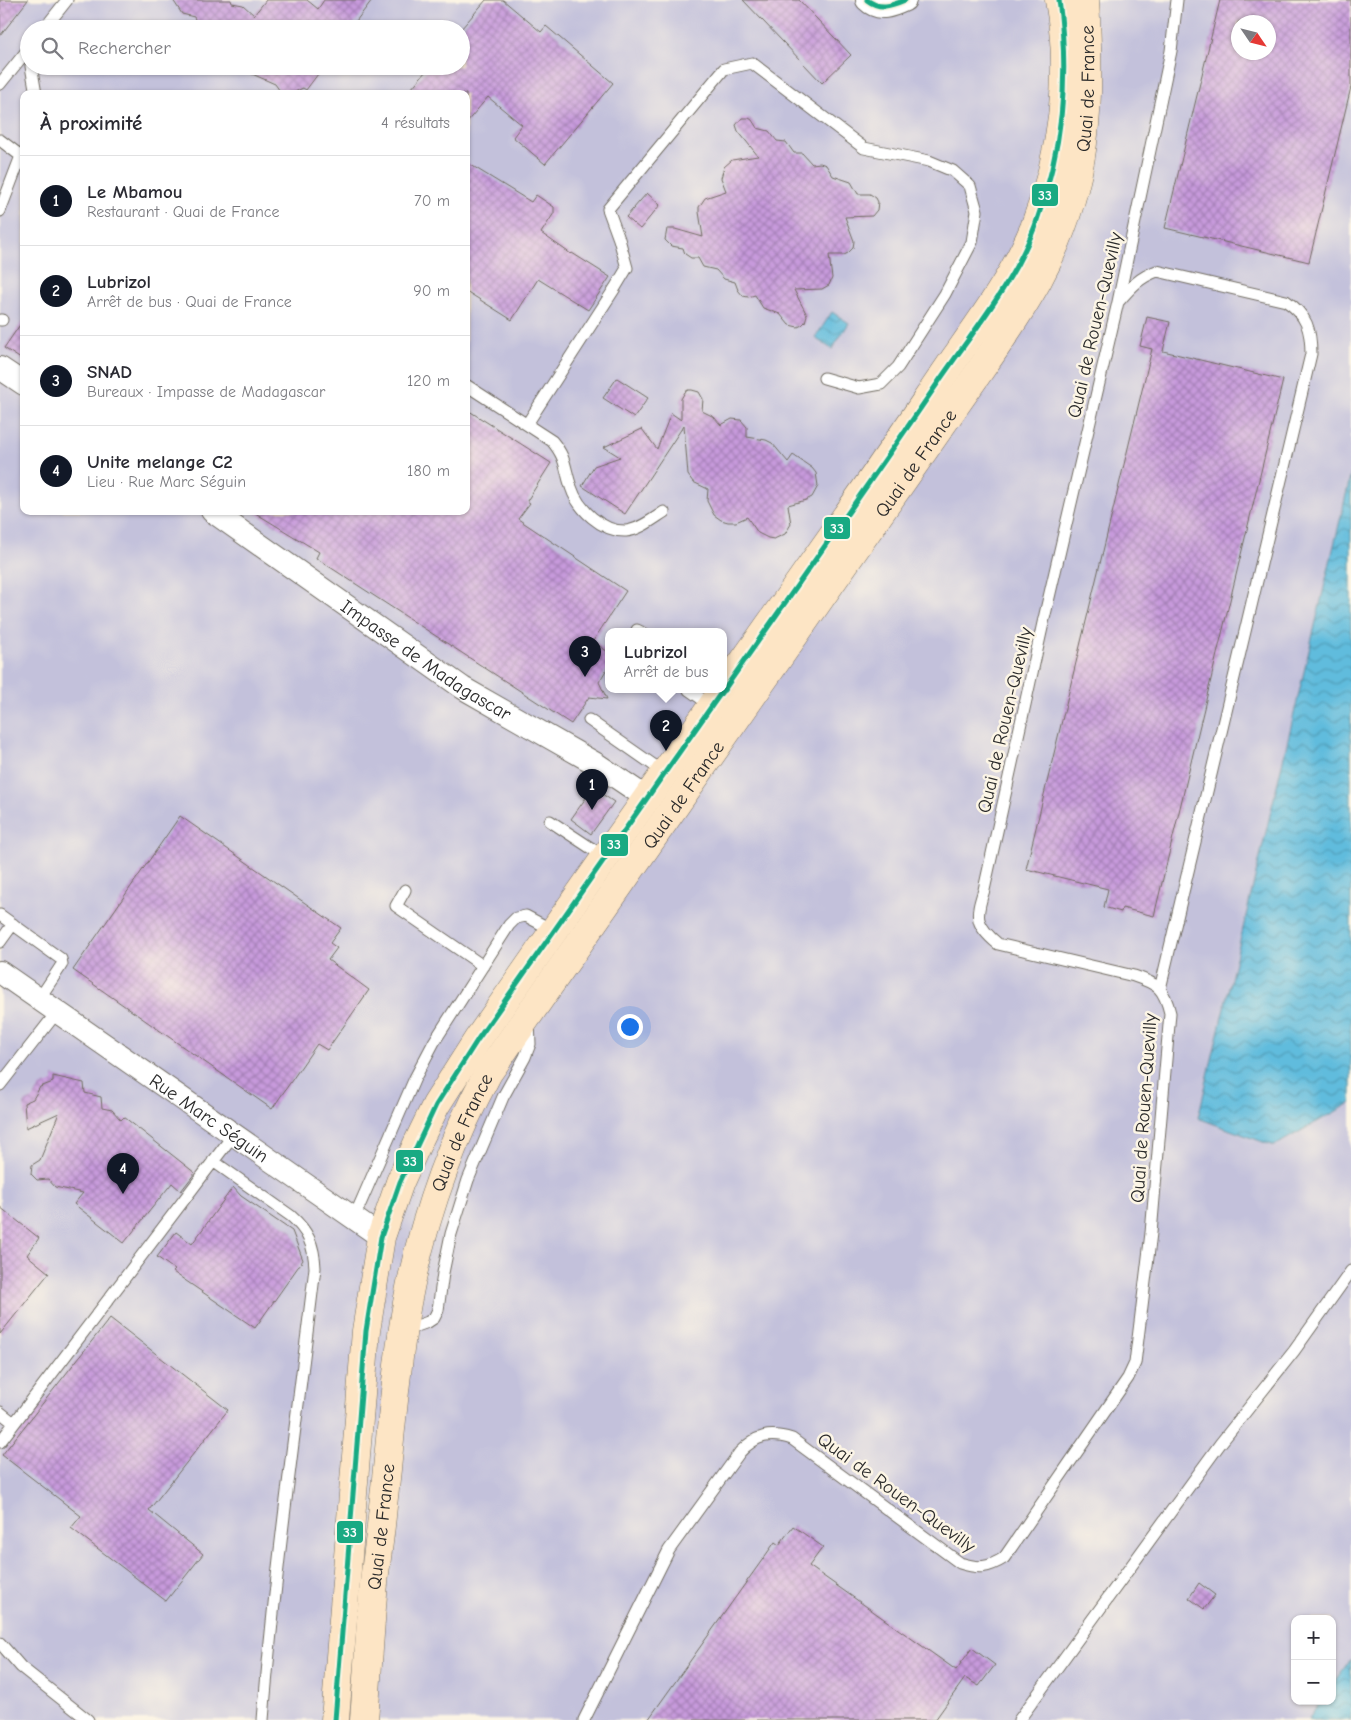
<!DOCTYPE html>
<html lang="fr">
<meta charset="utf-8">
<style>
:root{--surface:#fff;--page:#f2f2f3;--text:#2b2b33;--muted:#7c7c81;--line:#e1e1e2;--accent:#111827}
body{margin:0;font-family:"Comic Neue",sans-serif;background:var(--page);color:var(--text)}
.controls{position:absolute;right:15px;bottom:15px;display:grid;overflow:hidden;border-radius:10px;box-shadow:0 1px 4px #0004}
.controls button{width:45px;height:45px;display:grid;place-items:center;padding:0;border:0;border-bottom:1px solid var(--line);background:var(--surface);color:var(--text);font:25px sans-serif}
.compass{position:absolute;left:1231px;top:15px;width:45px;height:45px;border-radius:50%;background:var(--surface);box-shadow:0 1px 4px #0004;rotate:125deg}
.you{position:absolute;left:629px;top:1026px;width:18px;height:18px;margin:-12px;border:4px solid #fff;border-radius:50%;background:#1a73e8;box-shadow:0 0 0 8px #1a73e833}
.badge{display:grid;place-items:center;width:32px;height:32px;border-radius:50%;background:var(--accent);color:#fff;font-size:16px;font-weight:700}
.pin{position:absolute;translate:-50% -41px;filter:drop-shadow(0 1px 2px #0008)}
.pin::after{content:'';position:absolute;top:26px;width:18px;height:15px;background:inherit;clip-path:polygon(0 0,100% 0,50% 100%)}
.popup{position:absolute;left:605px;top:628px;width:122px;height:65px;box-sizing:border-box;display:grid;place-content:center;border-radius:10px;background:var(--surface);filter:drop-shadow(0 1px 4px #0005);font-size:16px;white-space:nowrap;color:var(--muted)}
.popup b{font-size:19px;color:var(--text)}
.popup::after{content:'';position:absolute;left:50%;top:100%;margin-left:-10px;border:10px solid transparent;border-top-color:var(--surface)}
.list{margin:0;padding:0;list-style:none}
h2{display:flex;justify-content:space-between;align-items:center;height:65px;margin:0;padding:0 20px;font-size:21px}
h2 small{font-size:16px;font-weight:400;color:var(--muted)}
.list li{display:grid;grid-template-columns:32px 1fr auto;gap:15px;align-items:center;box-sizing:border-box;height:90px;padding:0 20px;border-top:1px solid var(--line)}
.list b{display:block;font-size:19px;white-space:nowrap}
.list p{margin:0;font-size:16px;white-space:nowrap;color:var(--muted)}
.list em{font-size:16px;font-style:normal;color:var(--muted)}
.icon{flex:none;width:28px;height:28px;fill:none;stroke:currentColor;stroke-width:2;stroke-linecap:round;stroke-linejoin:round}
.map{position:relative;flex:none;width:1351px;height:1720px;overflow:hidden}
.search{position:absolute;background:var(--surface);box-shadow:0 1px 4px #0004;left:20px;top:20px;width:450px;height:55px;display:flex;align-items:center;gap:12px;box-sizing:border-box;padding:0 18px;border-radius:28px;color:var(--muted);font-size:19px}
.panel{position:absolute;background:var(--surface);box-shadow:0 1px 4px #0004;left:20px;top:90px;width:450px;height:425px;border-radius:10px}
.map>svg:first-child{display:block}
.industrial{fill:#c3c1db;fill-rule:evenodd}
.water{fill:url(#water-waves);stroke:#467484}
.building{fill:url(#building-cross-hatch);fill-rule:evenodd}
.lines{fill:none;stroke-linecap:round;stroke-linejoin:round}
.service-casing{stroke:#716c62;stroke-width:13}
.minor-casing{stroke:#716c62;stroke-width:24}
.secondary-casing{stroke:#716c62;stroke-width:29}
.service{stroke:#fff;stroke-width:11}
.minor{stroke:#fff;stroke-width:22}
.secondary{stroke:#fde5c5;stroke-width:28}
.bus-1-casing{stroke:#fcf5e5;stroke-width:9}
.bus-1{stroke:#19aa83;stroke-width:5}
.labels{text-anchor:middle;stroke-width:5;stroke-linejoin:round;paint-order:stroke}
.street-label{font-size:19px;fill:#2b2b2b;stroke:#fcf5e5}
.line-badge{stroke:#fcf5e5;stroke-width:2}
.badge-label{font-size:14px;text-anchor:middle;font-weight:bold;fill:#fff}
</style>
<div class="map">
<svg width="1351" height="1720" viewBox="0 0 1351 1720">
<defs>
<pattern id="water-waves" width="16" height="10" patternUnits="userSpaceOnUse" patternTransform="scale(1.25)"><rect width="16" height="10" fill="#60bcdd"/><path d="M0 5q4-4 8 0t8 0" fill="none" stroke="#4f99b3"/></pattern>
<pattern id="building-cross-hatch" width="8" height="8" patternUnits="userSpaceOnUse" patternTransform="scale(1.25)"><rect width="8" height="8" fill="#c79adc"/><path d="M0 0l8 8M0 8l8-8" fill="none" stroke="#a27eb3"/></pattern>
</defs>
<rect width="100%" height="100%" fill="#fcf5e5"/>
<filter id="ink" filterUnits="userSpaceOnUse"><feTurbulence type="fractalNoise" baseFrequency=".02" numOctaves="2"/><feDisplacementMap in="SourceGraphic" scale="10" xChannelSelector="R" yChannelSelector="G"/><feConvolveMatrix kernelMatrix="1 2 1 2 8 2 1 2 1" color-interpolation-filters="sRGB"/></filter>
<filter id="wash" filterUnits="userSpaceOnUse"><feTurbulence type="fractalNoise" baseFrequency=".0096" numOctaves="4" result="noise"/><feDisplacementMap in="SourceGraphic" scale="20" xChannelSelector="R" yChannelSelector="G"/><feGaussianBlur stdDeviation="1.12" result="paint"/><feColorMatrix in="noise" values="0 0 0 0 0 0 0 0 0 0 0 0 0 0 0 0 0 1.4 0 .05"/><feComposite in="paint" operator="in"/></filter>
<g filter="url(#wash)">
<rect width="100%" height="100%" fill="#f4e5c9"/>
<path class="industrial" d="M0,0H1351V474L1199,1118L1274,1146L1351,1103V1660L1332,1686V1619H1295V1701H1321L1308,1720H0ZM1238,22H1268V52H1238ZM29,29H461V66H29ZM24,94H466V511H24ZM608,632H724V690H608Z"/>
<path class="water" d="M832,312L849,323L832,349L815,338Z
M1351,474V1103L1274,1146L1198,1118Z
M1351,1660V1720H1308L1321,1701H1332V1686Z"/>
<g id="blocks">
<path class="building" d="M0,0H28L0,36Z
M173,0H231L232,3L243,5L254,15L266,0H307L318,9L324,0H372L350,29H203L198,26L194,17L182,14Z
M486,0H503L541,32L546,26L613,83L545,164L513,137L522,125L488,97L466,123V94H407L430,66H461V29Z
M743,0H799L851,55L822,83Z
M1220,0H1351V87L1309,262L1165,228ZM1238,22H1268V52H1238Z
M234,66H324L306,90L303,88L290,94H282L275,84Z
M742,118H749L752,120L757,128L769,131L777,141L786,142L794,153H802L812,164L820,163L826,165L833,176L851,182L858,194H870L876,198L878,202L877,210L872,216L845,217L854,241L853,248L848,253L844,255H829L832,278L829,285L822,289L794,290L807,315L805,322L802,325L798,327L789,325L780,314L763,308L755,295L748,297L743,296L738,290L735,282L724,279L716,270L703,267L698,258H691L685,254L683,248L671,246L665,240L667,229H675L703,237L699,212V207L705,198L726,191L721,178L724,167L732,160L758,156L738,131L736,125Z
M466,162L531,202L536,195L554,207V213L541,233L571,254L572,253L610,277L588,310L538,279L512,320L466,291Z
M647,193L660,205L640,229L626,217Z
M1147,317L1170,322L1163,351L1283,380L1154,916L1122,908L1121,912L1104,907L1108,889L1026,869L1152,349L1140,346Z
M24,319V361L4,348Z
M617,378L648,398L634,418L603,398Z
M688,390H692L699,392L703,399L702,411L714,417L721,425L732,419L741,420L747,427V437L766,440L772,443L788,462L793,455L812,468L816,473L818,486L812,497L806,500L788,505L791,524L785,534L774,539L768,538L758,533L747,517L736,522H728L721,520L714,515L707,501L708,489L693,482L688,475L684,425L625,514L582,486L594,466L620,457L604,447L642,429L657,449L671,413L681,420V399L685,392Z
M466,409L551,463L527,501L530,503L518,519L626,591L593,641L608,652V667L599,682L607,699L589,697L571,724L316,558L319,552L252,511H466Z
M593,788L614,802L591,834L571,819Z
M180,816L341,928L330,943L337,948L328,960L369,990L327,1050L317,1044L272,1109L73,970Z
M53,1076L84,1083L85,1093L101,1097L102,1108L112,1110L121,1120L124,1117L195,1173L181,1191L172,1183L124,1243L74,1204L83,1193L55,1187L48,1179L37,1180L31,1174L32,1165L40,1160L59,1113L26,1128L24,1103L33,1099L40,1087L53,1082Z
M233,1187L241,1196L292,1231L303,1260L255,1328L173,1272L175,1270L157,1257L176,1232L192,1244Z
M0,1207L39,1238L27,1255L49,1273L0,1334Z
M110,1318L228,1410L149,1510L203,1554L166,1601L71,1528L81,1516L2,1455Z
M793,1526L823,1547L809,1566L956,1670L972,1648L995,1665L979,1686L965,1678L935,1720H648L775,1542L779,1545Z
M1199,1583L1215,1595L1204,1609L1189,1598Z"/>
</g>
</g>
<g filter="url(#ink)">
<use href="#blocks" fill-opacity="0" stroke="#716c62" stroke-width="1"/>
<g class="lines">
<defs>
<path id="service" d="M44,29L67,0
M31,66L36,94
M0,84L29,48
M0,140L21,156L24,157
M0,211L21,156
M1119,301C1131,287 1140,277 1157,271L1286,301C1307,315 1311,330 1311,354L1160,989
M0,320H2
M466,385L552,441C567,459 564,467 571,487C578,509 602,532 626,531C639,530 653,519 664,512
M527,424L615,288L627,268L619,239L608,209L724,69L752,63L864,148L929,161L953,171L970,186L977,211L972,242L945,294L898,367L881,384L859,388L824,378
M637,630L641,632
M689,690L712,706
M589,720L665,773
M550,821L606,858
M405,890L396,906L483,966
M0,915L61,959L62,964L59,969L39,999
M0,942L13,924
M0,1085L57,1012
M213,1161L291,1216C308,1231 314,1245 315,1268C297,1418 275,1569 263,1720
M354,1218L415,1078L434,1042L509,925L516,918L526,916L554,931
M403,1331L428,1322L434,1318L438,1310L443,1273L451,1234L468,1180L503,1097L525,1057L530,1044L529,1022
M0,1412L14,1423
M0,1442L234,1134
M0,1643L21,1667L88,1720
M584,1720L669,1550L740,1452C756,1435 770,1432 792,1439L960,1563C979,1569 988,1568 1004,1558L1128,1378L1135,1363L1151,1233L1170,1013C1164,988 1158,984 1134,976L998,944C975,925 975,917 984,890L1043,623L1118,302L1171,51L1177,0
M1019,1720L1220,1444L1294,1351L1351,1271"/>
<g id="minor">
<path d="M867,0C879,12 892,6 905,0"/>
<path d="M0,368L24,384"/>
<path id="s1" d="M212,511L463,688L598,765L647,798"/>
<path id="s2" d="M0,972L381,1237"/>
</g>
<g id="secondary">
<path d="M335,1720L366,1331L381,1237L400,1182L418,1142L436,1105L478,1039C599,865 722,692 844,519C882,466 918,412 955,358C984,317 1015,274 1034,228C1062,155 1073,76 1059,0"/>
<path id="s3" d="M364,1720C368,1671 370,1622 375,1573C378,1551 381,1528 383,1506C391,1438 395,1370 407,1303C422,1223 449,1145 488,1073L981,369C1001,340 1021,311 1038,280C1089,186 1091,104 1085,0"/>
</g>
</defs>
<use href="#service" class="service-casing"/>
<use href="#minor" class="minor-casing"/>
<use href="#secondary" class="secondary-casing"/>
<use href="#service" class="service"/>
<use href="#minor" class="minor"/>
<use href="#secondary" class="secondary"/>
<defs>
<path id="bus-1" d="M867,0C880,10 891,6 905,0
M724,690C795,588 867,487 937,384C971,334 1013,284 1035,226C1062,151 1070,79 1059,0
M335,1720L366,1331L381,1237L400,1182L436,1105L478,1039L723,690"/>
</defs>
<use href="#bus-1" class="bus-1-casing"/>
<use href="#bus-1" class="bus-1"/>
</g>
</g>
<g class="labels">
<g class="street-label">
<text dy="7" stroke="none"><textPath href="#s3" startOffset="1829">Quai de France</textPath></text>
<text transform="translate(1094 325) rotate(-77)" y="7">Quai de Rouen-Quevilly</text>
<text dy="7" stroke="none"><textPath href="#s3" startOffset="1409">Quai de France</textPath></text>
<text dy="7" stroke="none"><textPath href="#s1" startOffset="261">Impasse de Madagascar</textPath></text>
<text transform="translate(1004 720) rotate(-77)" y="7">Quai de Rouen-Quevilly</text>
<text dy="7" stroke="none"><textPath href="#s3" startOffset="1004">Quai de France</textPath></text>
<text transform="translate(1143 1108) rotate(-86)" y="7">Quai de Rouen-Quevilly</text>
<text dy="7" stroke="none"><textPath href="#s2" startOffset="255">Rue Marc Séguin</textPath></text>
<text dy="7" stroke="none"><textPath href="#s3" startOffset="599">Quai de France</textPath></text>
<text transform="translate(897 1492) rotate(36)" y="7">Quai de Rouen-Quevilly</text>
<text dy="7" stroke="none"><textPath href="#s3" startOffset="194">Quai de France</textPath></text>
</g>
</g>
<g class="line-badge">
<rect x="1031" y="183" width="28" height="24" rx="5" fill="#19aa83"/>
<rect x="823" y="516" width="28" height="24" rx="5" fill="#19aa83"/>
<rect x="600" y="833" width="29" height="24" rx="5" fill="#19aa83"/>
<rect x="395" y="1149" width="29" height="24" rx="5" fill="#19aa83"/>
<rect x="336" y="1520" width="28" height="24" rx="5" fill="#19aa83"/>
</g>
<g class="badge-label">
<text x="1045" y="200">33</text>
<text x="837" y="533">33</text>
<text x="614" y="849">33</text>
<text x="410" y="1166">33</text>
<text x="350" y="1537">33</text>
</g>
</svg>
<div class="controls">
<button>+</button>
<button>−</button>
</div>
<svg class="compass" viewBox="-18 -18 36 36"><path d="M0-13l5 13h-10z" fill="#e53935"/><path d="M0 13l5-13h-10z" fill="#7c7c81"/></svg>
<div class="you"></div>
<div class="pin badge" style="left:592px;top:810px">1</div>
<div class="pin badge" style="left:666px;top:751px">2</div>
<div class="popup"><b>Lubrizol</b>Arrêt de bus</div>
<div class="pin badge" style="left:585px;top:677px">3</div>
<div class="pin badge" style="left:123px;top:1194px">4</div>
<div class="search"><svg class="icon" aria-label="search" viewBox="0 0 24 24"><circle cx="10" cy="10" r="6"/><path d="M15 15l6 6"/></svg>Rechercher</div>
<section class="panel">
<h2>À proximité<small>4 résultats</small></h2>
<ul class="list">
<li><span class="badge">1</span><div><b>Le Mbamou</b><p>Restaurant · Quai de France</p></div><em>70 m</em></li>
<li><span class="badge">2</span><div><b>Lubrizol</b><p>Arrêt de bus · Quai de France</p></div><em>90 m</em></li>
<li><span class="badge">3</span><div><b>SNAD</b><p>Bureaux · Impasse de Madagascar</p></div><em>120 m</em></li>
<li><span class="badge">4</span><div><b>Unite melange C2</b><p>Lieu · Rue Marc Séguin</p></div><em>180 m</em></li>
</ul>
</section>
</div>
